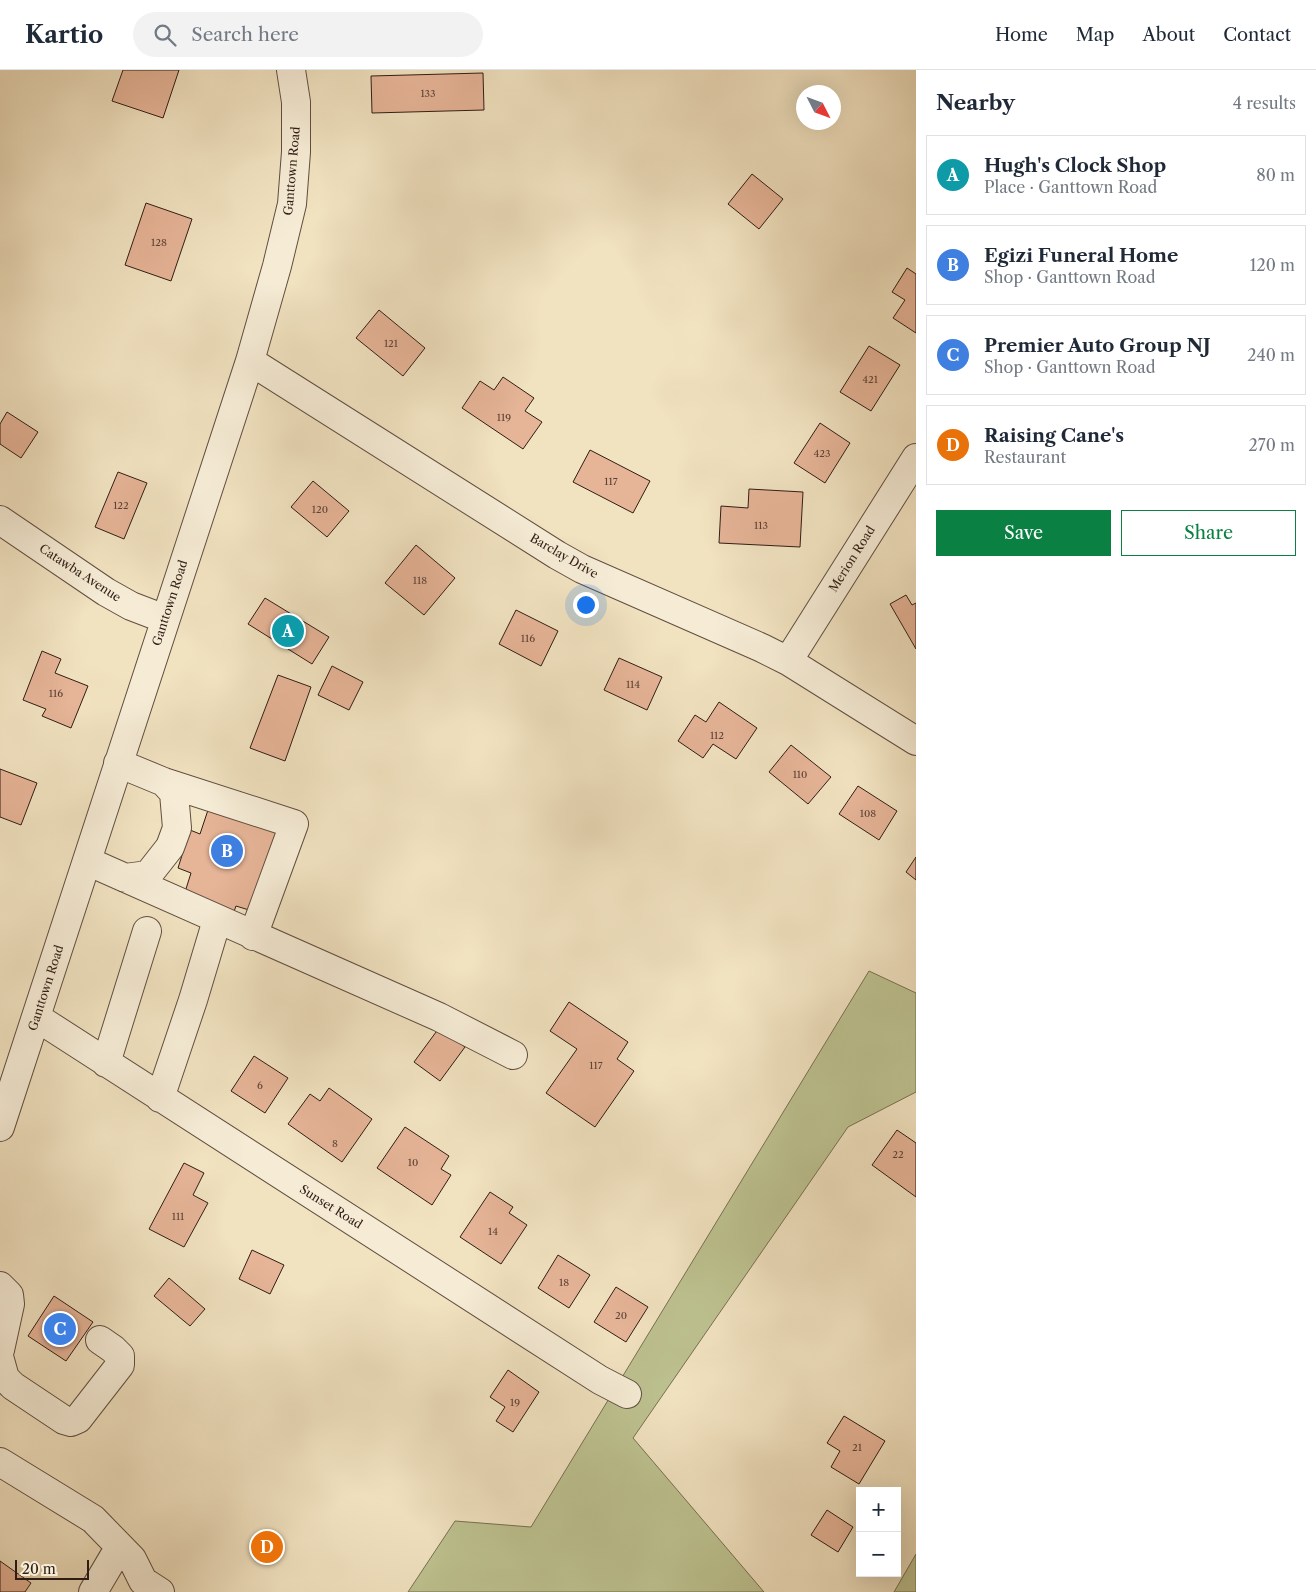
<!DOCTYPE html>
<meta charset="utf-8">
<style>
:root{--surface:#fff;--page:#f2f2f3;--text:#1f2937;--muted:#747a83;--line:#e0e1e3;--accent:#0b8043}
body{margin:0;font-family:"Libre Caslon Text",serif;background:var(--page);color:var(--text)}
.controls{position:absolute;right:15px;bottom:15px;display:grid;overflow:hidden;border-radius:0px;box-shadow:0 5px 20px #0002}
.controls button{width:45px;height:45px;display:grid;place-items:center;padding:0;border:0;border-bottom:1px solid var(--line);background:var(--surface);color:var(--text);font:25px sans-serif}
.compass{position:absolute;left:796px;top:15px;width:45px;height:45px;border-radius:50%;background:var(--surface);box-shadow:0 5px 20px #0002;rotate:132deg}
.scale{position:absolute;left:15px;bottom:12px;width:74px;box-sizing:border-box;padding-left:5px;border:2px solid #2f1d15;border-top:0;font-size:14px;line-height:18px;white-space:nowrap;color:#2f1d15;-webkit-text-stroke:4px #f6ecd6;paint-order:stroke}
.you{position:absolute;left:585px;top:534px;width:18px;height:18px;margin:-12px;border:4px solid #fff;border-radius:50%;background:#1a73e8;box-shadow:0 0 0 8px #1a73e833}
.badge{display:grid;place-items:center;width:32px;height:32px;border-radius:50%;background:var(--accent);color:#fff;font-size:16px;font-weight:700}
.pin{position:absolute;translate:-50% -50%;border:2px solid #fff;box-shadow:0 1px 5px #0006}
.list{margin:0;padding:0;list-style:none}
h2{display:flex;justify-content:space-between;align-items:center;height:65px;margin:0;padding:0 20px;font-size:21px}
h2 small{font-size:16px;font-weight:400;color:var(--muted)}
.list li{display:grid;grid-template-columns:32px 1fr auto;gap:15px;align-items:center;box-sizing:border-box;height:80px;margin:0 10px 10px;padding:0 10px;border:1px solid var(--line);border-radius:0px}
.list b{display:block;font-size:19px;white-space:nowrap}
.list p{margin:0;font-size:16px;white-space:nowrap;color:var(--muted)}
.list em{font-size:16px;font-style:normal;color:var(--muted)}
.actions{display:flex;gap:10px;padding:15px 20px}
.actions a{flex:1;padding:11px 0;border:1px solid var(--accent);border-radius:0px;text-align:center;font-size:18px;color:var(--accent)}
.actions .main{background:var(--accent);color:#fff}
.icon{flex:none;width:28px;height:28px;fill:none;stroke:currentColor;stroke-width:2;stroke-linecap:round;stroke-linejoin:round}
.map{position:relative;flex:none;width:916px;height:1522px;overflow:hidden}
header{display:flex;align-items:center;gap:30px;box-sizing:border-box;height:70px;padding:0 25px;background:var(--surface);border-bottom:1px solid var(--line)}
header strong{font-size:24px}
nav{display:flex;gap:28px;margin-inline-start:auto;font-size:18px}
.search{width:350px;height:45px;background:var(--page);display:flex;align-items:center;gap:12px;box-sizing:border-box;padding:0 18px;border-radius:28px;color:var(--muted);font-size:19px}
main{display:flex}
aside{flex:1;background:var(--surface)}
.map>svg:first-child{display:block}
.green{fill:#bdc290;stroke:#767052}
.building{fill:#e6b497;stroke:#2f1d15}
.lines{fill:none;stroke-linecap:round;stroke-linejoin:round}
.minor-casing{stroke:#604e40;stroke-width:30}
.minor{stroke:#f6ecd6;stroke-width:28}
.labels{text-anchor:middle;stroke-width:4;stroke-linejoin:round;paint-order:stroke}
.number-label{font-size:10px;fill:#5d4336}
.street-label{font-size:12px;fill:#2f1d15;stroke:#f6ecd6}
</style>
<header>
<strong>Kartio</strong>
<div class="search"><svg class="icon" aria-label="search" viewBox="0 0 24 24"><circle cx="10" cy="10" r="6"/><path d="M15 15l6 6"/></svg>Search here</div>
<nav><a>Home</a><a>Map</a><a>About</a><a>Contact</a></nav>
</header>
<main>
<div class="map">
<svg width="916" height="1522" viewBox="0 0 916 1522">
<rect width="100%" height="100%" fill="#f1e2c0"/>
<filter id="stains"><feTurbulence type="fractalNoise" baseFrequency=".004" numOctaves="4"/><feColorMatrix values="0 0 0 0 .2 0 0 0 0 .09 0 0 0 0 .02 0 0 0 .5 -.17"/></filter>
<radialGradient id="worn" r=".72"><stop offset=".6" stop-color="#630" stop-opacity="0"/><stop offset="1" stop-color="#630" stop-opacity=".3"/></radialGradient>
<path class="green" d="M869,901L916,923V1022L848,1057L633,1368L764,1522H408L455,1451L531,1457Z
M916,1484V1522H894Z"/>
<path class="building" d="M123,0H179L163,48L112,31Z
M483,3L484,40L372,43L371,6Z
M752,104L783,129L759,159L728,134Z
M146,133L192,149L171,211L125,195Z
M907,198L916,204V263L893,248L905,230L892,222Z
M379,240L425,278L403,306L356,268Z
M869,276L900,295L871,341L840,322Z
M503,307L534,328L525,341L542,352L523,379L462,338L480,311L494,320Z
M7,342L38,362L21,388L0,374V354Z
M820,353L850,373L825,413L794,393Z
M590,380L650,411L633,443L573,412Z
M118,402L147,413L124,469L95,457Z
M313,411L349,441L327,467L291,437Z
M749,419L803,422L800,477L719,473L721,436L748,438Z
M416,475L455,508L424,545L385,513Z
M906,525L912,535L916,533V579L890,534Z
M265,528L329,567L312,594L248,554Z
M516,540L558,561L541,596L499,574Z
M42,581L61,589L55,603L88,616L71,658L42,646L46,639L23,630Z
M619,588L662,607L647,640L604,620Z
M332,596L363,612L349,640L318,625Z
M278,605L311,617L285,691L250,678Z
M719,632L757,658L736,689L713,674L703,688L678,671L695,645L706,652Z
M791,675L831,707L808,734L769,702Z
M0,699L37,713L21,755L0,747Z
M858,716L897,741L879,770L839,744Z
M209,737L277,761L249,840L236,836L231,850L185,822L191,803L178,798L190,760L200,764Z
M916,787V810L906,802Z
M569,932L628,972L617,989L634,1001L595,1057L546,1023L577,979L550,961Z
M439,958L465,977L440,1011L414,992Z
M254,986L288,1008L265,1043L231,1021Z
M329,1018L372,1049L342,1092L288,1054L310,1024L320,1031Z
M405,1057L449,1086L441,1099L451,1105L432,1135L377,1098Z
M897,1060L916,1073V1127L872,1095Z
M184,1093L204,1103L193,1125L208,1133L184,1177L149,1159Z
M490,1122L513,1137L509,1143L527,1155L501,1194L460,1167Z
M252,1180L284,1195L270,1224L239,1209Z
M558,1185L590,1205L569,1238L538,1218Z
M169,1208L205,1239L190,1256L154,1226Z
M616,1217L648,1237L626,1272L594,1252Z
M54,1226L93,1252L66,1291L28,1266Z
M508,1300L539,1322L513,1362L496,1351L505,1337L490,1327Z
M844,1346L885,1371L859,1414L831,1397L840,1381L827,1373Z
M827,1440L853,1457L838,1482L811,1465Z
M0,1491L31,1513L25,1522H0Z"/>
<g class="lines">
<defs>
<path id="minor" d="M250,291L557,485L582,499L762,578L788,591L916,671
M0,450L106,522L131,536L165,549
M788,591L916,388
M118,693L164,712L294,754L253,866
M87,791L439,947L513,985
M125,808L148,805L170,777L177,758L174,723L164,712
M36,947L600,1310L627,1324
M106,993L147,861
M160,1028L193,930L217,850
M0,1057L250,291L277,196L292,134L296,82V32L291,0
M0,1216L9,1225L10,1234L0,1280
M0,1290L5,1308L13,1316L64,1350L71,1352L78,1349L120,1295V1286L113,1279L100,1270
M0,1392L93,1449L132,1489L143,1511L160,1522
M93,1522L119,1478"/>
</defs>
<use href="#minor" class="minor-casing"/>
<use href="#minor" class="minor"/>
</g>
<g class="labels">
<g class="number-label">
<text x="428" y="27">133</text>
<text x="159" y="176">128</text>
<text x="391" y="277">121</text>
<text x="870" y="313">421</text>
<text x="504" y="351">119</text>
<text x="822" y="387">423</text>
<text x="611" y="415">117</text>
<text x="121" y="439">122</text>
<text x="320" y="443">120</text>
<text x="761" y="459">113</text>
<text x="420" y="514">118</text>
<text x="528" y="572">116</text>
<text x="633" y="618">114</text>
<text x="56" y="627">116</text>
<text x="717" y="669">112</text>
<text x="800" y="708">110</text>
<text x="868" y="747">108</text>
<text x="596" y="999">117</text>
<text x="260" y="1019">6</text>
<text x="335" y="1077">8</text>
<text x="898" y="1088">22</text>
<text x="413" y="1096">10</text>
<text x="178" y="1150">111</text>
<text x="493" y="1165">14</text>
<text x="564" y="1216">18</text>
<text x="621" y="1249">20</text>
<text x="515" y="1336">19</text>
<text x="857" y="1381">21</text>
</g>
<g class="street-label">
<text transform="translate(292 101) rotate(-85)" y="4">Ganttown Road</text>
<text transform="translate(564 486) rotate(30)" y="4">Barclay Drive</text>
<text transform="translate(852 489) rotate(-58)" y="4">Merion Road</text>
<text transform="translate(80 503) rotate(33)" y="4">Catawba Avenue</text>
<text transform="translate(170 533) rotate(-72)" y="4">Ganttown Road</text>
<text transform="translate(46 918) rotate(-72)" y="4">Ganttown Road</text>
<text transform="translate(331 1137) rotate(32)" y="4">Sunset Road</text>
</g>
</g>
<rect width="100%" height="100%" filter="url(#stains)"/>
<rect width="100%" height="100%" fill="url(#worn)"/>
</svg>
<div class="controls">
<button>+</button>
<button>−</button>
</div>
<svg class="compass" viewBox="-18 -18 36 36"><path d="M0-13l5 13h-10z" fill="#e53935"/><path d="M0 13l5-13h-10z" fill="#747a83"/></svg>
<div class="scale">20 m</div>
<div class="you"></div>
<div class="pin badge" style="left:288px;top:561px;background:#0f9aa8">A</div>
<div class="pin badge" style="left:227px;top:781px;background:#3f7fe0">B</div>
<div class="pin badge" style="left:60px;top:1259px;background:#3f7fe0">C</div>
<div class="pin badge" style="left:267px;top:1477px;background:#e8710a">D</div>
</div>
<aside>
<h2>Nearby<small>4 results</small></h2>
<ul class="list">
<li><span class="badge" style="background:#0f9aa8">A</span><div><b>Hugh's Clock Shop</b><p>Place · Ganttown Road</p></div><em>80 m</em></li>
<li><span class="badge" style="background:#3f7fe0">B</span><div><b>Egizi Funeral Home</b><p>Shop · Ganttown Road</p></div><em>120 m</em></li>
<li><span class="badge" style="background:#3f7fe0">C</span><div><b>Premier Auto Group NJ</b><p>Shop · Ganttown Road</p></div><em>240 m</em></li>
<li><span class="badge" style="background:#e8710a">D</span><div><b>Raising Cane's</b><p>Restaurant</p></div><em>270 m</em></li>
</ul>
<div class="actions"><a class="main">Save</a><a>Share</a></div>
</aside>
</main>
